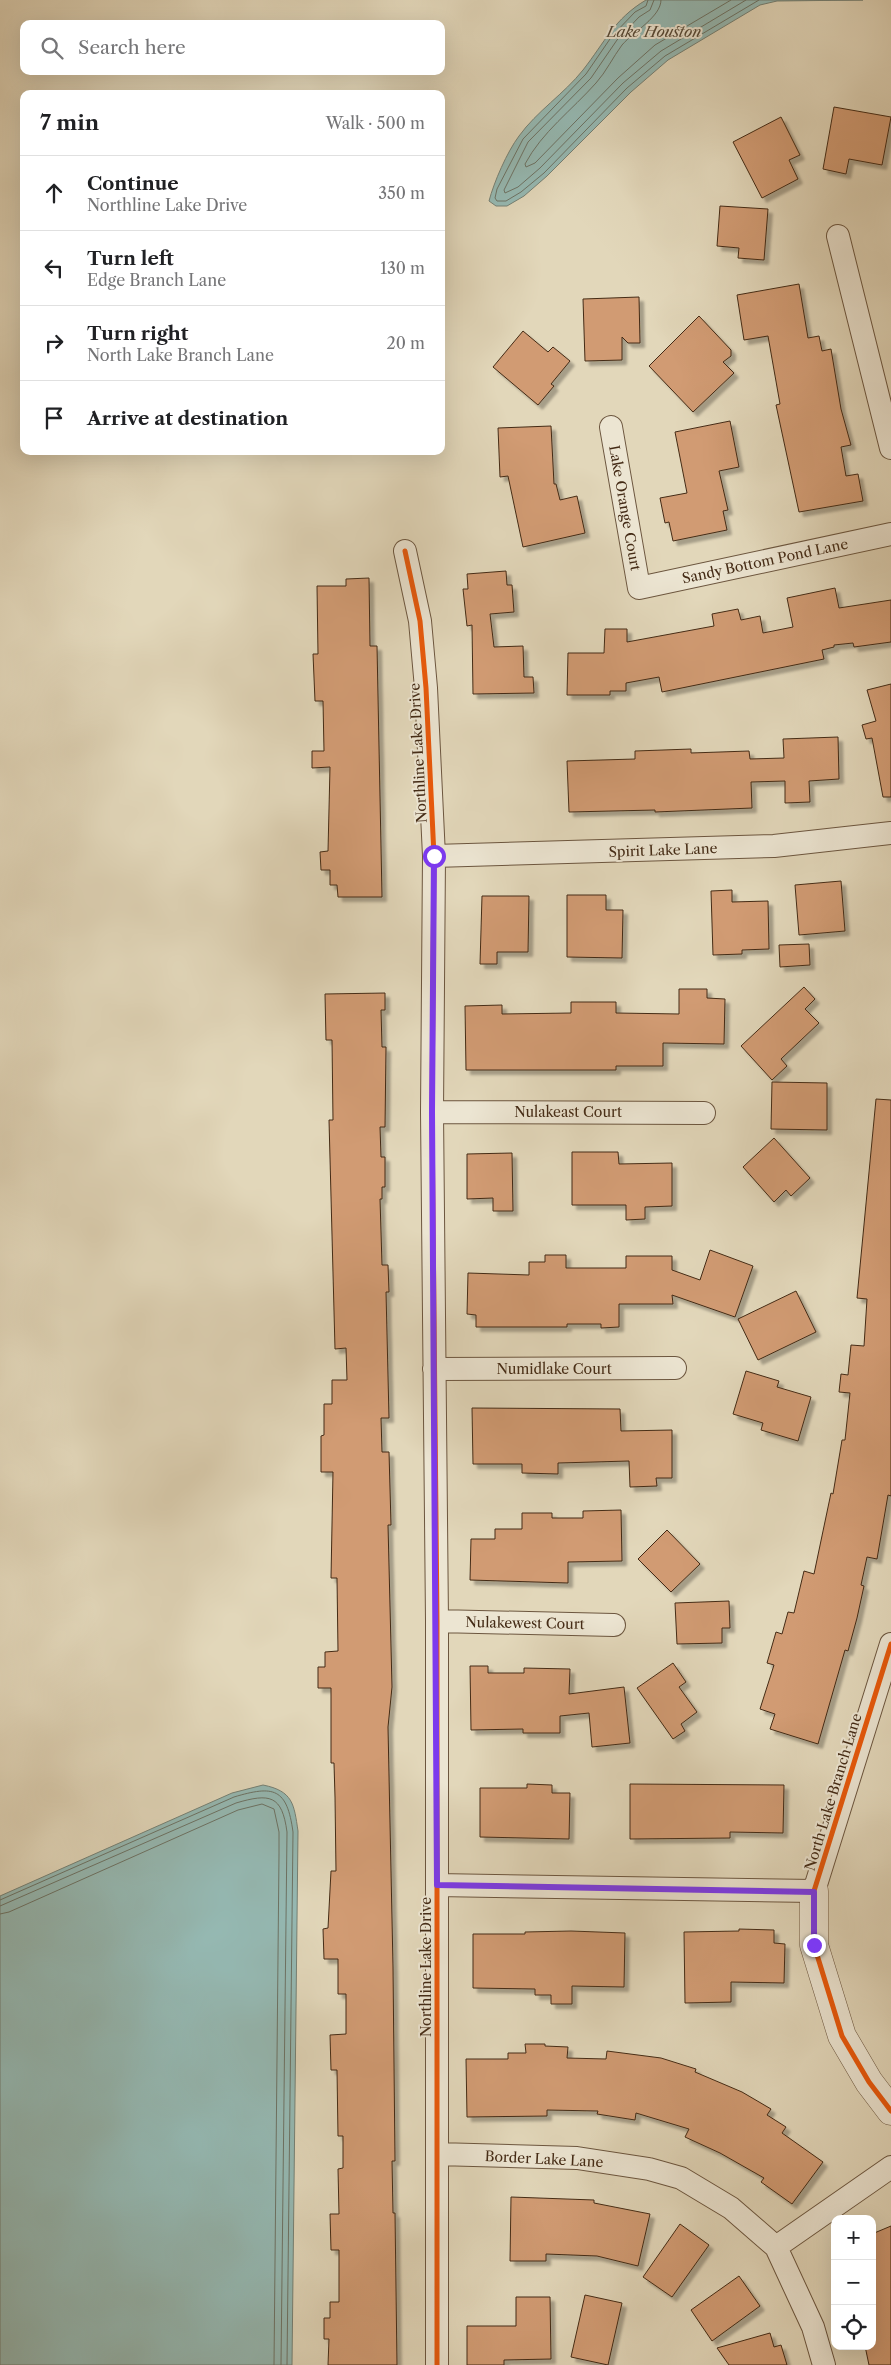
<!DOCTYPE html>
<meta charset="utf-8">
<style>
:root{--surface:#fff;--page:#f6f6f6;--text:#202124;--muted:#757577;--line:#e0e0e0}
body{margin:0;font-family:"Libre Caslon Text",serif;background:var(--page);color:var(--text)}
.controls{position:absolute;right:15px;bottom:15px;display:grid;overflow:hidden;border-radius:10px;box-shadow:0 5px 20px #0002}
.controls button{width:45px;height:45px;display:grid;place-items:center;padding:0;border:0;border-bottom:1px solid var(--line);background:var(--surface);color:var(--text);font:25px sans-serif}
.stop{position:absolute;width:15px;height:15px;margin:-11px;border:4px solid #7c3aed;border-radius:50%;background:#fff}
.stop.end{background:#7c3aed;border-color:#fff;box-shadow:0 1px 5px #0008}
.list{margin:0;padding:0;list-style:none}
h2{display:flex;justify-content:space-between;align-items:center;height:65px;margin:0;padding:0 20px;font-size:21px}
h2 small{font-size:16px;font-weight:400;color:var(--muted)}
.list li{display:grid;grid-template-columns:32px 1fr auto;gap:15px;align-items:center;box-sizing:border-box;height:75px;padding:0 20px;border-top:1px solid var(--line)}
.list b{display:block;font-size:19px;white-space:nowrap}
.list p{margin:0;font-size:16px;white-space:nowrap;color:var(--muted)}
.list em{font-size:16px;font-style:normal;color:var(--muted)}
.icon{flex:none;width:28px;height:28px;fill:none;stroke:currentColor;stroke-width:2;stroke-linecap:round;stroke-linejoin:round}
.map{position:relative;flex:none;width:891px;height:2365px;overflow:hidden}
.search{position:absolute;background:var(--surface);box-shadow:0 5px 20px #0002;left:20px;top:20px;width:425px;height:55px;display:flex;align-items:center;gap:12px;box-sizing:border-box;padding:0 18px;border-radius:10px;color:var(--muted);font-size:19px}
.panel{position:absolute;background:var(--surface);box-shadow:0 5px 20px #0002;left:20px;top:90px;width:425px;height:365px;border-radius:10px}
.map>svg:first-child{display:block}
.water{fill:#95b9b3;stroke:#758074}
.lines{fill:none;stroke-linecap:round;stroke-linejoin:round}
.shore{stroke:#6c7264;stroke-width:1}
.building{fill:#d19b73;stroke:#442b16;filter:url(#shadow)}
.minor-casing{stroke:#6c563f;stroke-width:24}
.tertiary-casing{stroke:#6c563f;stroke-width:29}
.minor{stroke:#ece5d2;stroke-width:22}
.tertiary{stroke:#ece5d2;stroke-width:28}
.cycleway-casing{stroke:#ece5d2;stroke-width:8}
.cycleway{stroke:#e8590c;stroke-width:5}
.route{stroke:#7c3aed;stroke-width:6}
.labels{text-anchor:middle;stroke-width:4;stroke-linejoin:round;paint-order:stroke}
.street-label{font-size:14px;fill:#442b16;stroke:#ece5d2}
.water-label{font-size:15px;font-style:italic;fill:#544735;stroke:#ece5d2}
</style>
<div class="map">
<svg width="891" height="2365" viewBox="0 0 891 2365">
<defs>
<filter id="shadow"><feDropShadow dx="4.5" dy="4.5" stdDeviation="1" flood-color="#0004"/></filter>
</defs>
<rect width="100%" height="100%" fill="#e2d7ba"/>
<filter id="stains"><feTurbulence type="fractalNoise" baseFrequency=".004" numOctaves="4"/><feColorMatrix values="0 0 0 0 .2 0 0 0 0 .09 0 0 0 0 .02 0 0 0 .5 -.17"/></filter>
<radialGradient id="worn" r=".72"><stop offset=".6" stop-color="#630" stop-opacity="0"/><stop offset="1" stop-color="#630" stop-opacity=".3"/></radialGradient>
<path class="water" d="M646,0H863L777,1L760,5L668,60L631,92L547,176L524,196L507,206H496L489,201C494,182 507,152 519,136C537,111 564,94 583,70C605,42 614,19 646,0Z
M263,1785C293,1791 294,1804 298,1831L292,2365H0V1896L232,1793Z"/>
<g class="lines">
<path class="shore" d="M648,0L646,6L635,12L612,36L586,74L523,139L497,189L495,198L497,201H506L521,192L544,173L627,88L665,56L759,0
M654,0L650,10L639,17L617,40L591,78L528,142L504,190L505,193L518,187L540,168L623,83L661,51L746,0
M661,0C661,17 634,31 622,45C613,57 606,72 596,83C572,110 542,132 525,164L526,167L535,163L618,78L655,45L731,0
M0,1900L234,1797C274,1785 287,1788 293,1832L287,2365
M0,1906L236,1803C270,1793 282,1795 287,1832L281,2365
M0,1914L9,1912L238,1810L262,1804L274,1809L279,1832V1854L274,2365"/>
</g>
<path class="building" d="M834,107L891,117L882,165L849,159L846,174L823,169Z
M781,117L800,155L789,160L798,179L762,198L733,142Z
M720,206L768,209L764,260L738,258L739,248L717,246Z
M799,284L808,338L819,336L822,351L831,349L841,409L851,445L841,447L846,476L858,474L863,501L799,512L776,405L780,404L768,336L744,340L737,295Z
M639,297L640,343H628L622,337V360L585,361L583,299Z
M699,316L731,350V356L723,362L734,373L693,412L649,366Z
M523,331L548,352L553,347L570,361L551,384L554,386L538,405L493,367Z
M730,421L739,467L719,471L728,510L723,511L727,530L673,541L669,522L665,523L660,498L687,493L675,432Z
M551,426L554,484H556L560,500L577,496L585,533L523,547L508,476L500,477L498,428Z
M506,571L507,585H512L514,612L490,614L494,647L523,646L524,677H533L534,693L473,694L472,625L467,626L463,589H468L467,574Z
M369,578L370,646H377L382,897H338L337,885H330V870H321L320,852L328,851L330,767L312,768V751H324L323,701H315L313,654H318L317,586H346V579Z
M835,588L839,608L891,600V642L854,647L853,643L834,645V647L822,650L824,659L662,692L659,677L626,683V691H610V695H567L568,653H604L605,629H627V642L714,626L712,614L738,609L741,620L760,616L763,633L793,627L787,598Z
M891,684V797H883L872,738L866,739L862,725L876,721L867,690Z
M838,737L839,779L809,781L810,802L785,803V781L751,782L752,808L655,812V810L569,812L567,761L635,759V751L691,749V753L749,751L750,759L784,758L783,739Z
M841,881L845,931L799,935L795,885Z
M732,890V902L768,901L769,949L742,950V954L713,955L711,891Z
M567,895H606V910H623L622,958L567,957Z
M482,896H529L528,952H497V964H480Z
M809,944L810,965L780,967L779,945Z
M804,987L815,999L805,1009L819,1023L781,1059L787,1066L772,1080L741,1046Z
M679,989H707V998L725,999L724,1044L663,1043V1066H616V1070H466L465,1006L502,1005V1014L571,1013V1002H616V1013L679,1014Z
M385,993V1010H381L382,1047H386L385,1127H380L381,1157H385V1187H382V1199H380L382,1265H388L389,1292H386L389,1418H381L382,1452H389L391,1525H388L392,1687L388,1727L393,1967L395,2161H392L393,2213H395L397,2365H328L329,2339H324V2318H330V2302H339V2250H331L330,2214H339L338,2169L343,2168V2136H338L337,2070H331L330,2035L346,2034V1994H338V1959H324L323,1929L328,1928L331,1871H336L335,1797L334,1763H331V1688H318V1667H325V1652L338,1651L337,1578H331L333,1472H321V1436L324,1435V1404H332V1380H347L346,1348L335,1349L329,1120H333L332,1040H326L325,994Z
M772,1082L827,1083V1130L771,1129Z
M876,1099L891,1100V1496L888,1495L877,1559L867,1557L861,1585L864,1586L857,1618L848,1651L845,1650L818,1744L770,1729L775,1714L760,1709L774,1665L767,1663L776,1632L782,1634L788,1612L794,1613L804,1571L814,1574L831,1493L833,1494L842,1440H845L850,1393L839,1392L841,1374L848,1375L851,1345L864,1346L867,1299L857,1298Z
M774,1138L810,1178L791,1196L786,1190L774,1202L743,1167Z
M572,1152H618L619,1164L672,1163V1206L645,1207V1219L626,1220V1205H572Z
M512,1153L513,1211H493V1198L467,1199V1154Z
M710,1250L753,1266L735,1317L672,1295L673,1304H619V1327L601,1328V1324H567V1327H476V1315L467,1314L468,1273L529,1275V1262H545V1255H566V1268H626V1256H672V1270L700,1280Z
M796,1291L816,1332L758,1360L738,1319Z
M746,1371L779,1381L777,1387L811,1397L798,1441L761,1430L763,1423L733,1414Z
M472,1408L620,1409L621,1431L672,1430V1478H656L657,1486L630,1487L629,1461L558,1463V1474L522,1473V1464H473Z
M621,1510L622,1561L568,1562V1583L470,1580L471,1539H495V1529H522V1513H552V1518H583V1511Z
M667,1530L700,1564L671,1592L638,1559Z
M729,1601L730,1628H722V1643L677,1644L675,1603Z
M673,1663L686,1682L679,1687L697,1712L681,1724L685,1731L673,1739L637,1688Z
M470,1666H488V1673H524V1668L570,1669L569,1694L624,1687L630,1743L592,1747L589,1713L560,1716V1733H523V1729L471,1730Z
M527,1784L552,1785V1793H570L569,1839L480,1837V1788H527Z
M630,1784L784,1785L783,1833L730,1832V1838L630,1839Z
M739,1929L774,1930V1943L785,1944L784,1983L731,1982V2002L685,2003L684,1932L739,1931Z
M571,1931L625,1933L624,1987L572,1986V2004H551V1995H535V1989L473,1988V1934H525V1932Z
M525,2044H545V2046L568,2047L567,2058L606,2059L607,2051L661,2058L696,2069L695,2072L742,2092L771,2109L767,2115L786,2127L782,2133L823,2162L792,2204L761,2182L764,2178L720,2153L685,2137L689,2129L636,2113L635,2120L597,2114L598,2111L547,2110V2116L467,2117L466,2059H508V2053H526Z
M511,2197L594,2200V2203L650,2214L638,2266L597,2256L546,2254V2261H510Z
M680,2224L709,2245L672,2297L643,2277Z
M891,2226V2365H869L865,2346H872V2234Z
M739,2276L760,2306L712,2341L691,2310Z
M585,2295L622,2303L608,2365L571,2357Z
M516,2297H550L551,2359L504,2360V2365H467V2326H516Z
M770,2333L774,2347L781,2345L787,2365H729L717,2348Z"/>
<g class="lines">
<defs>
<path id="minor" d="M838,236L891,448
M611,427L639,588L891,534
M405,551L420,621L426,688L434,856L432,1112L437,1621V2365
M434,856L774,846L891,833
M432,1112L704,1113
M434,1369L675,1368
M437,1621L614,1625
M437,1885L814,1891L891,1644
M437,2154L577,2158L649,2169L681,2178L731,2208L776,2247L813,2327L824,2365
M776,2247L891,2167"/>
<path id="tertiary" d="M814,1891V1945L842,2036L869,2082L891,2111"/>
</defs>
<use href="#minor" class="minor-casing"/>
<use href="#tertiary" class="tertiary-casing"/>
<use href="#minor" class="minor"/>
<use href="#tertiary" class="tertiary"/>
<defs>
<path id="cycleway" d="M405,551L420,621L426,688L434,856L432,1112L437,1621V2365
M891,1644L814,1891V1945L842,2036L869,2082L891,2111"/>
</defs>
<use href="#cycleway" class="cycleway-casing"/>
<use href="#cycleway" class="cycleway"/>
</g>
<g class="lines">
<path class="route" d="M434,856L432,1112L437,1885L814,1892V1945"/>
</g>
<g class="labels">
<g class="street-label">
<text transform="translate(625 508) rotate(80)" y="5">Lake Orange Court</text>
<text transform="translate(765 561) rotate(-12)" y="5">Sandy Bottom Pond Lane</text>
<text transform="translate(418 753) rotate(-93)" y="5">Northline Lake Drive</text>
<text transform="translate(663 850) rotate(-2)" y="5">Spirit Lake Lane</text>
<text x="568" y="1117">Nulakeast Court</text>
<text x="554" y="1374">Numidlake Court</text>
<text transform="translate(525 1623) rotate(1)" y="5">Nulakewest Court</text>
<text transform="translate(833 1792) rotate(-73)" y="5">North Lake Branch Lane</text>
<text transform="translate(426 1967) rotate(-90)" y="5">Northline Lake Drive</text>
<text transform="translate(544 2159) rotate(3)" y="5">Border Lake Lane</text>
</g>
<g class="water-label">
<text x="654" y="37">Lake Houston</text>
</g>
</g>
<rect width="100%" height="100%" filter="url(#stains)"/>
<rect width="100%" height="100%" fill="url(#worn)"/>
</svg>
<div class="controls">
<button>+</button>
<button>−</button>
<button><svg class="icon" aria-label="locate" viewBox="0 0 24 24"><circle cx="12" cy="12" r="6"/><path d="M12 2v4M12 18v4M2 12h4M18 12h4"/></svg></button>
</div>
<div class="stop" style="left:434px;top:856px"></div>
<div class="stop end" style="left:814px;top:1945px"></div>
<div class="search"><svg class="icon" aria-label="search" viewBox="0 0 24 24"><circle cx="10" cy="10" r="6"/><path d="M15 15l6 6"/></svg>Search here</div>
<section class="panel">
<h2>7 min<small>Walk · 500 m</small></h2>
<ul class="list">
<li><svg class="icon" aria-label="ahead" viewBox="0 0 24 24"><path d="M12 20V5M6 11l6-6 6 6"/></svg><div><b>Continue</b><p>Northline Lake Drive</p></div><em>350 m</em></li>
<li><svg class="icon" aria-label="left" viewBox="0 0 24 24"><path d="M17 20v-9H6M10 6l-5 5 5 5"/></svg><div><b>Turn left</b><p>Edge Branch Lane</p></div><em>130 m</em></li>
<li><svg class="icon" aria-label="right" viewBox="0 0 24 24"><path d="M7 20v-9h11M14 6l5 5-5 5"/></svg><div><b>Turn right</b><p>North Lake Branch Lane</p></div><em>20 m</em></li>
<li><svg class="icon" aria-label="arrive" viewBox="0 0 24 24"><path d="M6 21V4h12l-3 4 3 4H6"/></svg><div><b>Arrive at destination</b></div></li>
</ul>
</section>
</div>
